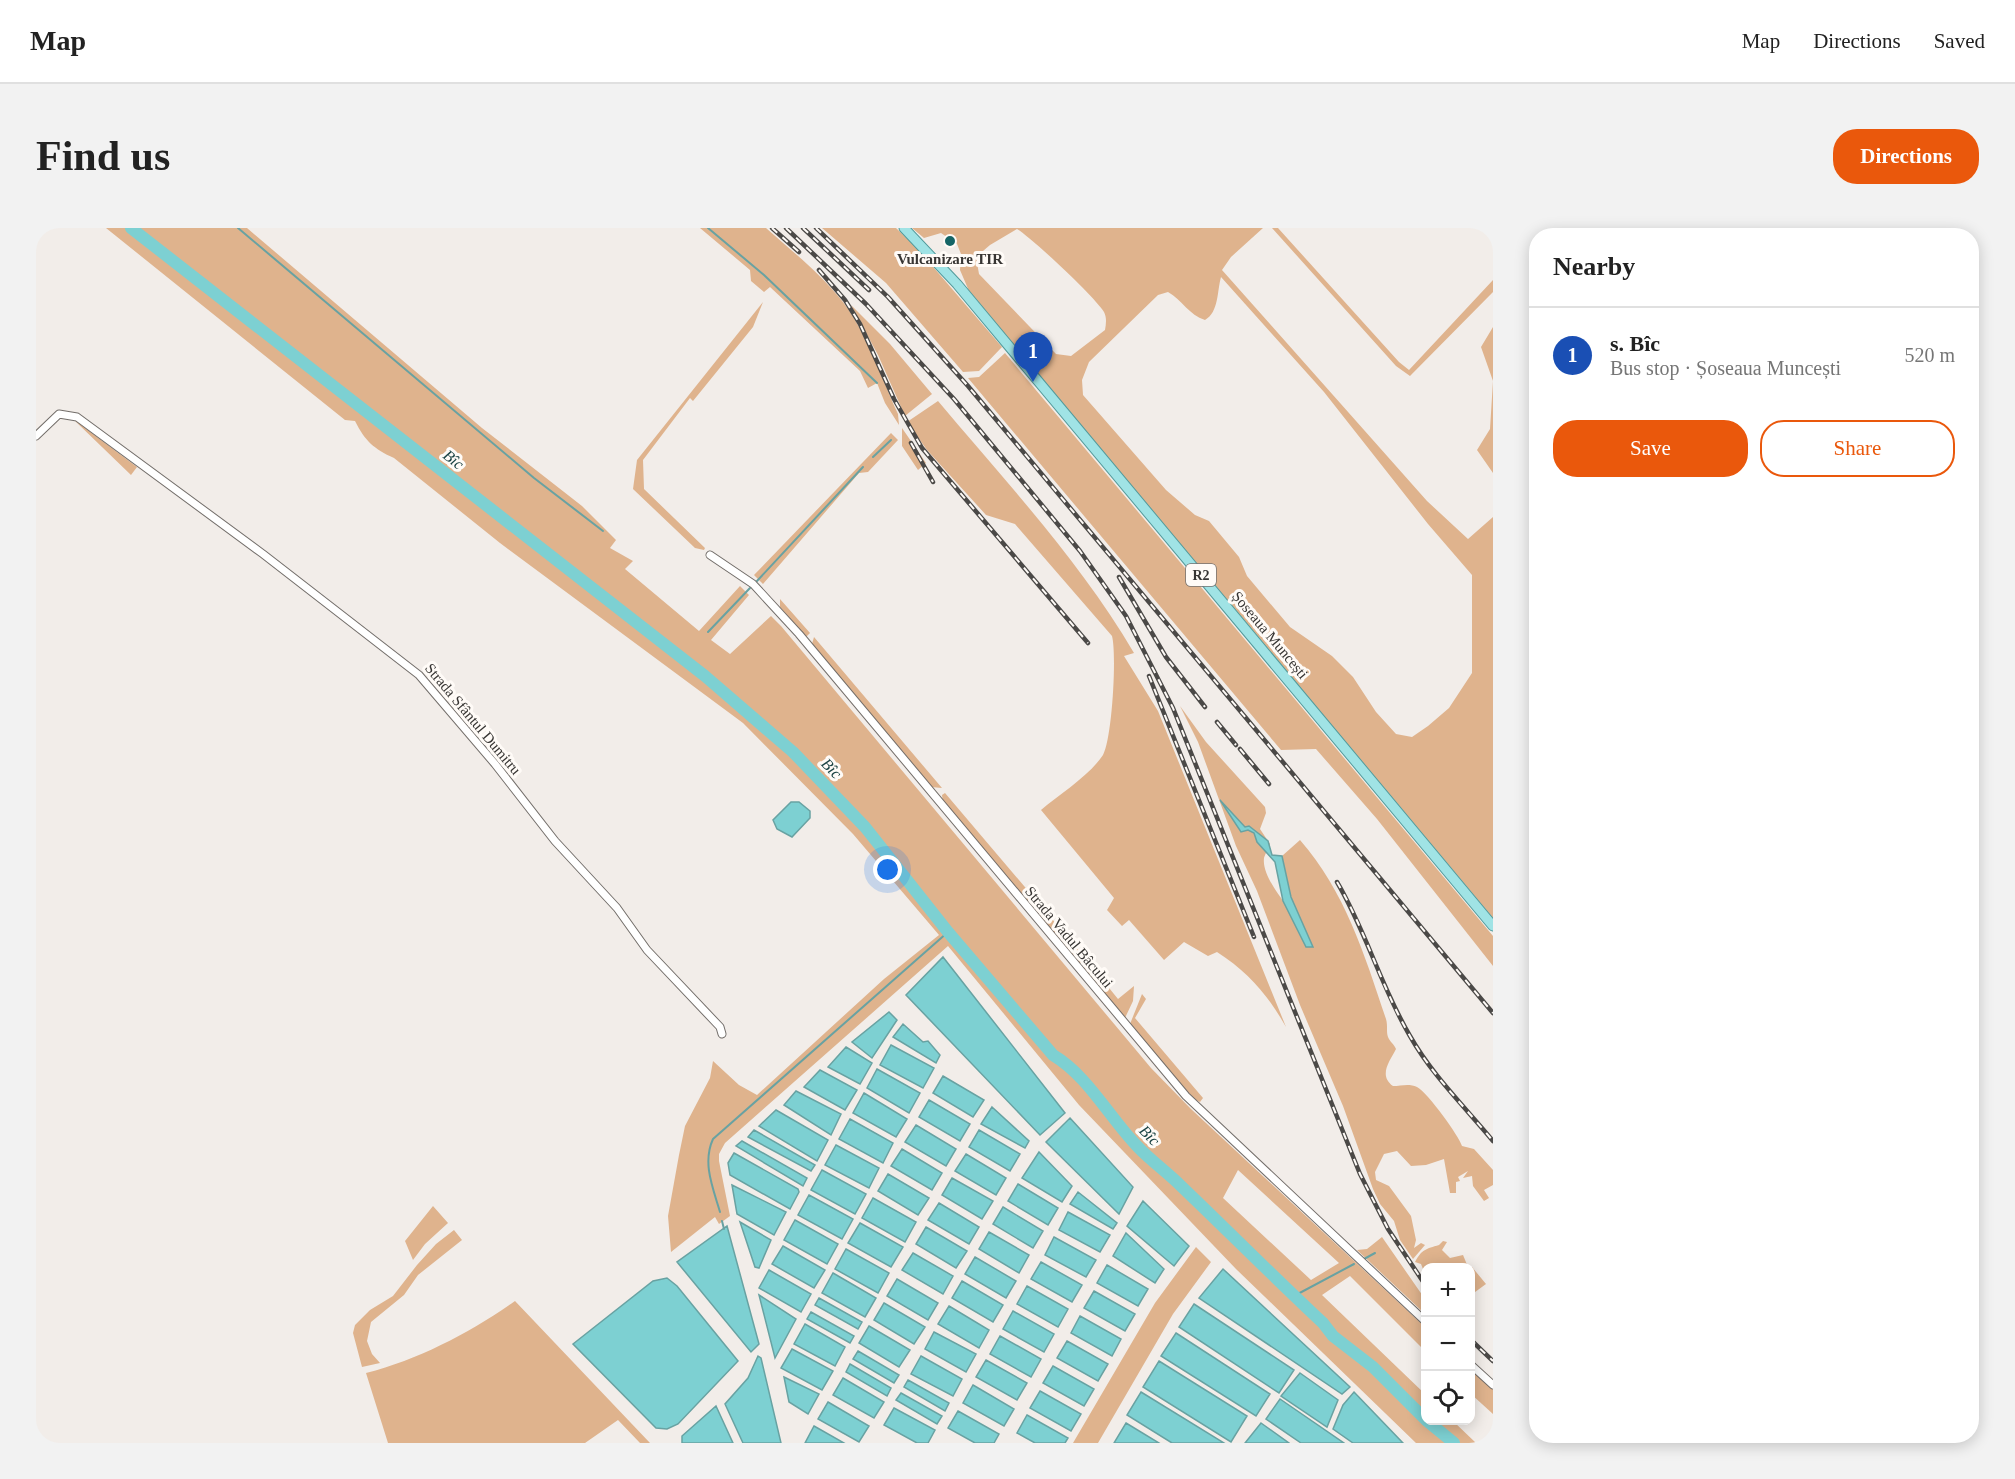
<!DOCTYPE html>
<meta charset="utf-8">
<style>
:root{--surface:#fff;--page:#f2f2f2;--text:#222;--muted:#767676;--line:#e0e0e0;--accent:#ea580c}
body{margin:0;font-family:"Times New Roman",serif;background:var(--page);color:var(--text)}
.controls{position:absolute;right:18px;bottom:18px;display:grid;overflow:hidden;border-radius:12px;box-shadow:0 3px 15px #0003}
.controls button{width:54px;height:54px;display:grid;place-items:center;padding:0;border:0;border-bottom:2px solid var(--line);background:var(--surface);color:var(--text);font:30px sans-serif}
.you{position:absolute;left:852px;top:642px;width:21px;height:21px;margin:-15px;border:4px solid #fff;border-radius:50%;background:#1a73e8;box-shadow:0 0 0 9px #1a73e833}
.badge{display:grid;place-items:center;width:39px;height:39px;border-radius:50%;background:var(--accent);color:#fff;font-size:20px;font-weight:700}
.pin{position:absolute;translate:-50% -50px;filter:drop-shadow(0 2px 3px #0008)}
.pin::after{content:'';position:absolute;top:32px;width:21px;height:18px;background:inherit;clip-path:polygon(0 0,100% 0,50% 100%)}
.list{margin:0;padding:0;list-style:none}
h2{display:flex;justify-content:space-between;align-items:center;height:78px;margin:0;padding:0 24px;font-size:26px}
h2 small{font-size:20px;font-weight:400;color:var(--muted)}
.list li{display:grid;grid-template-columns:39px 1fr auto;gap:18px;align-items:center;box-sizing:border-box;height:96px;padding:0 24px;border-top:2px solid var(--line)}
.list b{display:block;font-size:22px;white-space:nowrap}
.list p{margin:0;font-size:20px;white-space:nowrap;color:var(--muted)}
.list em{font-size:20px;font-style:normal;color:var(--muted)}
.actions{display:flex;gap:12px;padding:18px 24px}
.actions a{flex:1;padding:14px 0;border:2px solid var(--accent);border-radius:24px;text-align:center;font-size:21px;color:var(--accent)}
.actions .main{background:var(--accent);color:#fff}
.icon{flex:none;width:33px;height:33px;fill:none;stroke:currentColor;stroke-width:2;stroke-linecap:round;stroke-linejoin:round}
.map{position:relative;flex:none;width:1457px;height:1215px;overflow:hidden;border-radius:24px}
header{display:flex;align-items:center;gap:36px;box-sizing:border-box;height:84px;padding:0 30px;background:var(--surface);border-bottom:2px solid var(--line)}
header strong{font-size:28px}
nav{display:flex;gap:33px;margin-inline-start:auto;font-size:21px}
.intro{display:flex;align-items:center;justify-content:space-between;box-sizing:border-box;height:144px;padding:0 36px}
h1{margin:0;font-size:42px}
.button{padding:15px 27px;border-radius:24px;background:var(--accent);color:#fff;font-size:21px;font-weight:700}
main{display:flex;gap:36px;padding:0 36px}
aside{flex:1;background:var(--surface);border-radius:24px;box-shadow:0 3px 15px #0003}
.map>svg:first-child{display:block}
.green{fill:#dfb38d;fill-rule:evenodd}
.water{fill:#7dd0d2;stroke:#68a2a2;stroke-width:1.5}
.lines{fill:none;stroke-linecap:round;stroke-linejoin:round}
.stream{stroke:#68a2a2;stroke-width:2}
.river{stroke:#7dd0d2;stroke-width:12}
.minor-casing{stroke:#736e6a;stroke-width:9}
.major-casing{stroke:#529a9b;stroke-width:11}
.minor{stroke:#fff;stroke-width:7}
.major{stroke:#a0e3e5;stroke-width:9}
.rail-casing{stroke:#4b4947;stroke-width:4.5}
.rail{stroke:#fffbf7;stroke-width:2;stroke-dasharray:7;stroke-linecap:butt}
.poi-dot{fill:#156566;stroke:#fffbf7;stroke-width:2}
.labels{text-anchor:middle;stroke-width:6;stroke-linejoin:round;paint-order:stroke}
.shield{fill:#fffbf7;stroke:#73706e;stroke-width:1.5}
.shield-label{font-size:14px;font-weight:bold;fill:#373533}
.poi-label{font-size:15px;font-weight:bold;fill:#373533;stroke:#fffbf7}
.street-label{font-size:15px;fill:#373533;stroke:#fffbf7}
.water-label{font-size:16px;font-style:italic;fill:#1a4243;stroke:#fffbf7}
</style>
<header>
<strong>Map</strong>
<nav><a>Map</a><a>Directions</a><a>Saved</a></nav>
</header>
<div class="intro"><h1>Find us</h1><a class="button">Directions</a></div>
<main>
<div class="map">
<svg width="1457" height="1215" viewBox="0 0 1457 1215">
<rect width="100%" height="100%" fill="#f2ede9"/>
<path class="green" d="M70,0H211L446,200L546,278L580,312L574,320L597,333L589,341L663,403L704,358L713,367L675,412L694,426L735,388L745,398L1115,840L1155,881L1389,1099V1123L1314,1048L1286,1067L1389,1166L1390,1192L1417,1193L1440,1215H1380L1200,1041L1043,877L912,718L689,915L683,926V933L694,988L683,996L679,989L635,1024L632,988L643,927L649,898L674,850L677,833L703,857L721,867L848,751L903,707L817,606L707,495L464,315L358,230C338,221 329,213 319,193L309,192ZM1202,942L1303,1035L1275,1052L1187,970Z
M664,0H730C756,23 785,46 807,74C832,107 845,149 862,186L863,197L849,175L841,155L832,160L824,143L734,59L728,64L715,53L714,42Z
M786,0H860L880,19L966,119L943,143L927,144L850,55Z
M876,0H1227L1195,29L1186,42L1391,273L1432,311L1457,289V690L933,63L924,42L925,26L921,16L905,5L888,10ZM981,1C996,10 1060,70 1068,84C1071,90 1070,96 1069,102L1035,128L1020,126L943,46L940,29L954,17ZM1185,49L1288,164L1392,296L1436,347V445L1413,480L1392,498L1376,509L1360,506L1340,484L1317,449L1296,428L1254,399L1211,348L1203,329L1173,293L1159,287L1130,262L1047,167L1046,152L1053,134L1122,67L1132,64C1146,72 1153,87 1169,92C1183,84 1181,63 1185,49Z
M1236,0H1242L1363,134L1373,142L1457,52V64L1374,148L1360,138Z
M727,74L717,99L657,173L654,170L607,232L608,261L669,320L668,322L659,320L597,261L601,232Z
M815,77L854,116L896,166L869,188L842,127Z
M1457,99V245L1441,222L1454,201L1457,153L1445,119Z
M969,125L1457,708V738L1341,591L1280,521L1245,522L932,150L943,149Z
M902,173C970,254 1044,333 1098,425L1088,428L1122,483L1250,799C1232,767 1212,744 1181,724L1172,728L1148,714L1128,732L1093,692L1086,698L1071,682L1078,670L1005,582C1024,566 1053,548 1067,527C1076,511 1081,427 1076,408L979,296L950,287L891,222L871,194Z
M37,191L101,239L95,247Z
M866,200L890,235L882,242L866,218Z
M855,205L862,212L832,244L823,245L727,356L718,347Z
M744,371L774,405L770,409L744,379Z
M778,409L906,560L895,559L789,432L776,416Z
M1144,478L1170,514L1229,579L1230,585L1224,601L1234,616C1233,620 1229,626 1228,630C1226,646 1242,665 1249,676C1259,690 1260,706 1271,718H1276L1255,669L1246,628L1264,612C1309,663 1329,728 1350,791C1352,798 1350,804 1352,809C1354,814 1358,816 1360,821C1354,833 1342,847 1357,858C1365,858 1373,855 1381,859C1392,865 1423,908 1426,918L1438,921L1457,942V957L1448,962L1453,970L1448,973L1437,958L1436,948L1427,950L1432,943L1422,949L1424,953L1420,954V965H1414L1408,931L1390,937L1375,938L1361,923L1348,926L1339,944L1340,952L1353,958L1375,988L1380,1012L1378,1020L1385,1015L1389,1017L1377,1031L1364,1012L1358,993L1344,976L1337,961L1307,878L1264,777L1221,663L1200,618L1162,514Z
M909,565L1050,731L1043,736L907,574L906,567Z
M1052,734L1082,771L1098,758L1097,773L1089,790L1047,741Z
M1106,766L1110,771L1099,790L1167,870L1164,874L1158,871L1094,796Z
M397,978L412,995L389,1016L377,1032L369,1013Z
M418,1002L426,1012L382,1047L368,1067L335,1094L331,1113L336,1126L344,1135L326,1139L317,1105L319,1097L334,1082L357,1068L381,1037L400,1016Z
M1346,1009L1389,1071V1086L1321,1022L1331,1021Z
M1407,1013L1411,1014L1406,1022L1414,1030L1427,1027L1432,1039L1390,1040L1389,1046L1385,1036L1379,1034C1386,1021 1390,1021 1403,1017Z
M1160,1019L1175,1034L1137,1086L1062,1215H1037L1119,1075Z
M1436,1039L1450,1056L1435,1067V1040Z
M479,1073L614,1215H604L582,1192L549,1215H352L330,1145C384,1131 433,1105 479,1073Z
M1434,1140L1457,1161V1186L1435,1166Z"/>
<path class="water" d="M1184,572L1209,599L1213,598L1232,613L1236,627L1246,628L1255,669L1277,719H1270L1247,673L1239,634L1221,614L1218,605L1212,602L1205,604Z
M755,574H763L774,583V590L756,609L741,601L737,592Z
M907,729L1029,885L1004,907L870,767Z
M853,784L861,792L836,830L816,814Z
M867,796L887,814L892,813L904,827L900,835L857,809Z
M855,817L898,840L887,860L844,837Z
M810,819L836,835L824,856L792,839Z
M841,841L884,865L873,885L831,860Z
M784,842L821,862L809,882L768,859Z
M907,848L948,872L937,889L897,865Z
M760,863L805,886L795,907L748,877Z
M828,865L871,891L860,909L817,885Z
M893,872L934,896L924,913L883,889Z
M956,879L993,913L989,920L945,896Z
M740,882L792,912L781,933L723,898Z
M1034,890L1097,959L1083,986L1010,914Z
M814,891L857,915L847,935L803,911Z
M880,897L920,921L910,938L869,914Z
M718,902L779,937L775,943L712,909Z
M943,902L984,926L974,943L933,919Z
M706,913L771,950L767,958L700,918Z
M800,917L843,940L833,960L789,937Z
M866,921L906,945L896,962L855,938Z
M1003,924L1036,958L1026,974L986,950Z
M698,925L762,961L763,964L754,981L694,947L692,935Z
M930,926L970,950L960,967L919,943Z
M786,942L830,966L819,986L775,962Z
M852,946L893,970L882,987L842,963Z
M916,950L957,973L946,991L906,967Z
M982,956L1022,980L1012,997L972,973Z
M696,957L750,984L738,1007L701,986Z
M1042,964L1081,995L1077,1001L1034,976Z
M773,967L817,991L806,1011L762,987Z
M837,970L880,994L869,1014L826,990Z
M1107,973L1153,1018L1138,1038L1091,998Z
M903,975L943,999L933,1016L892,992Z
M967,979L1007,1003L997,1020L957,996Z
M1032,984L1074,1007L1064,1024L1023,1002Z
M759,992L802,1016L791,1036L748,1012Z
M704,994L735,1012L723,1040L719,1039Z
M824,995L867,1019L855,1039L812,1015Z
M691,998L723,1116L715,1124L641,1034Z
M890,999L931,1023L920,1040L880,1016Z
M953,1004L993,1027L983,1045L943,1021Z
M1090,1005L1128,1041L1119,1055L1077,1028Z
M1018,1009L1060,1032L1050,1049L1009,1027Z
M747,1018L789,1042L778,1060L736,1036Z
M810,1021L853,1045L842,1065L799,1041Z
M877,1025L917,1048L907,1066L866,1042Z
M939,1029L980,1053L970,1070L929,1046Z
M1005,1034L1046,1057L1036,1074L995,1051Z
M1071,1037L1112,1061L1102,1078L1061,1055Z
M1187,1041L1314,1159L1306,1166L1163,1070Z
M733,1042L775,1066L765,1084L723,1060Z
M797,1045L840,1070L829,1089L786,1065Z
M631,1050L641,1058L702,1133L642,1196L631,1201L620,1200L537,1116L617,1053Z
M861,1051L902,1075L892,1092L851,1068Z
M926,1053L967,1077L957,1094L916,1070Z
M991,1058L1032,1081L1022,1099L981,1076Z
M1058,1063L1099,1086L1089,1103L1048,1080Z
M723,1067L760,1091L739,1130Z
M783,1070L826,1094L822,1101L779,1077Z
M848,1075L889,1099L878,1116L838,1092Z
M1158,1076L1258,1142L1243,1165L1143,1099Z
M913,1078L953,1102L943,1120L902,1096Z
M977,1083L1018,1106L1008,1124L967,1101Z
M775,1084L818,1108L814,1115L771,1091Z
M1044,1088L1085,1111L1076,1128L1035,1105Z
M769,1096L809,1119L799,1138L758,1116Z
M833,1098L874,1122L863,1139L823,1115Z
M898,1104L940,1126L930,1144L889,1121Z
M1140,1105L1234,1166L1220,1188L1125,1128Z
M964,1108L1005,1131L995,1149L954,1126Z
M1031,1113L1072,1136L1062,1153L1021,1130Z
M756,1121L797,1143L786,1162L745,1140Z
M822,1123L863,1147L858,1155L817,1131Z
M722,1128L725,1130L745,1215H707L689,1176L712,1150Z
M885,1128L926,1151L917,1168L875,1146Z
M950,1132L991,1155L981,1172L940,1149Z
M1123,1133L1211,1188L1195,1214L1107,1159Z
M814,1136L855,1160L851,1168L810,1144Z
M1017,1138L1058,1161L1048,1178L1007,1155Z
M1264,1145L1302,1172L1291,1199L1245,1168Z
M748,1149L783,1166L772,1186L753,1174Z
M807,1150L848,1174L838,1190L797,1167Z
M872,1152L913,1175L909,1183L868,1159Z
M937,1157L978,1181L968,1198L927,1175Z
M1004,1163L1045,1186L1035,1203L994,1180Z
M1105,1164L1188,1215H1136L1091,1187Z
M1318,1164L1367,1215H1317L1297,1201L1307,1177Z
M865,1165L906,1188L901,1196L860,1172Z
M1244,1171L1308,1215H1265L1230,1191Z
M792,1174L833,1198L823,1214L782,1191Z
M680,1178L697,1215H646V1208Z
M858,1180L899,1202L892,1215H881L848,1197Z
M922,1183L963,1206L958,1215H939L912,1200Z
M991,1187L1032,1210L1029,1215H999L981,1205Z
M1090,1195L1123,1215H1078Z
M1225,1195L1253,1215H1209Z
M778,1198L808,1215H769Z"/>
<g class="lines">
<path class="stream" d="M202,0L498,250L567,303
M672,0L728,47L841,155
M837,229L855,212
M721,353L827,239
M672,404L714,360
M684,984C677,960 666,935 677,911L912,704
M686,993L688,1001
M1328,1031L1339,1025
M1258,1068L1318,1036"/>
<path class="river" d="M95,0L669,448L757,524L829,599L912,704L1017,827C1052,848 1073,889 1101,918C1114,932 1131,944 1145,958C1192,1003 1239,1050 1287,1095L1297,1108L1337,1139L1390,1192
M1390,1192L1418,1215"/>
<defs>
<path id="minor" d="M0,208L23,186L41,189L227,326L383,447L459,536L519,613L581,680L611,722L684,799L686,806
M674,327L717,356L763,406L1150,868L1390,1094
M1434,1136L1457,1157"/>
<path id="major" d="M868,0L921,56L1457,698"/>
</defs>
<use href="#minor" class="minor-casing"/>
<use href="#major" class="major-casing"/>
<use href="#minor" class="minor"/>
<use href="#major" class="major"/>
<defs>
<path id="rail" d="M736,0L763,24
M750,0L830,76L918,171L1044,323L1090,388L1137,480L1324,946L1352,1001L1390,1058
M767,0L833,62
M780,0L852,69L932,158L1457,785
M783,42L809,72L824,96L858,171L886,220L1052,415
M875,215L897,254
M1083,349L1130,429L1169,479
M1113,448L1218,709
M1181,494L1200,517
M1204,521L1233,556
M1301,654C1330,703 1345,759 1374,808C1396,847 1429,879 1457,913
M1434,1111L1457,1133"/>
</defs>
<use href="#rail" class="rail-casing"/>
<use href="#rail" class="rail"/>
</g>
<circle class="poi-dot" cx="914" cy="13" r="6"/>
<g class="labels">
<rect class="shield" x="1150" y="336" width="30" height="22" rx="4.5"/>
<g class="shield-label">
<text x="1165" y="352">R2</text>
</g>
<g class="poi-label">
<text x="914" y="36">Vulcanizare TIR</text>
</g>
<g class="street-label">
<text transform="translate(1234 407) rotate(50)" y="5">Șoseaua Muncești</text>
<text transform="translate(437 491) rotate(50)" y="5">Strada Sfântul Dumitru</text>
<text transform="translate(1033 709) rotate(50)" y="5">Strada Vadul Bâcului</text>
</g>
<g class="water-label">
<text transform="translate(418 231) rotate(38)" y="6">Bîc</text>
<text transform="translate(796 540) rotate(46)" y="6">Bîc</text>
<text transform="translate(1114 907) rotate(46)" y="6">Bîc</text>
</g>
</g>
</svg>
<div class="controls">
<button>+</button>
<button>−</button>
<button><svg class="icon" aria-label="locate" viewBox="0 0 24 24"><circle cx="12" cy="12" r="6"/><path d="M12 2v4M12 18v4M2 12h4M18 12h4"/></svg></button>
</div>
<div class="you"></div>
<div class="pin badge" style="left:997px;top:154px;background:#1a4fb4">1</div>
</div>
<aside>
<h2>Nearby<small></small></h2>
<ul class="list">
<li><span class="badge" style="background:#1a4fb4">1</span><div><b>s. Bîc</b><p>Bus stop · Șoseaua Muncești</p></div><em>520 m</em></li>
</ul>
<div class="actions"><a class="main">Save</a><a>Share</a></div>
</aside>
</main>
